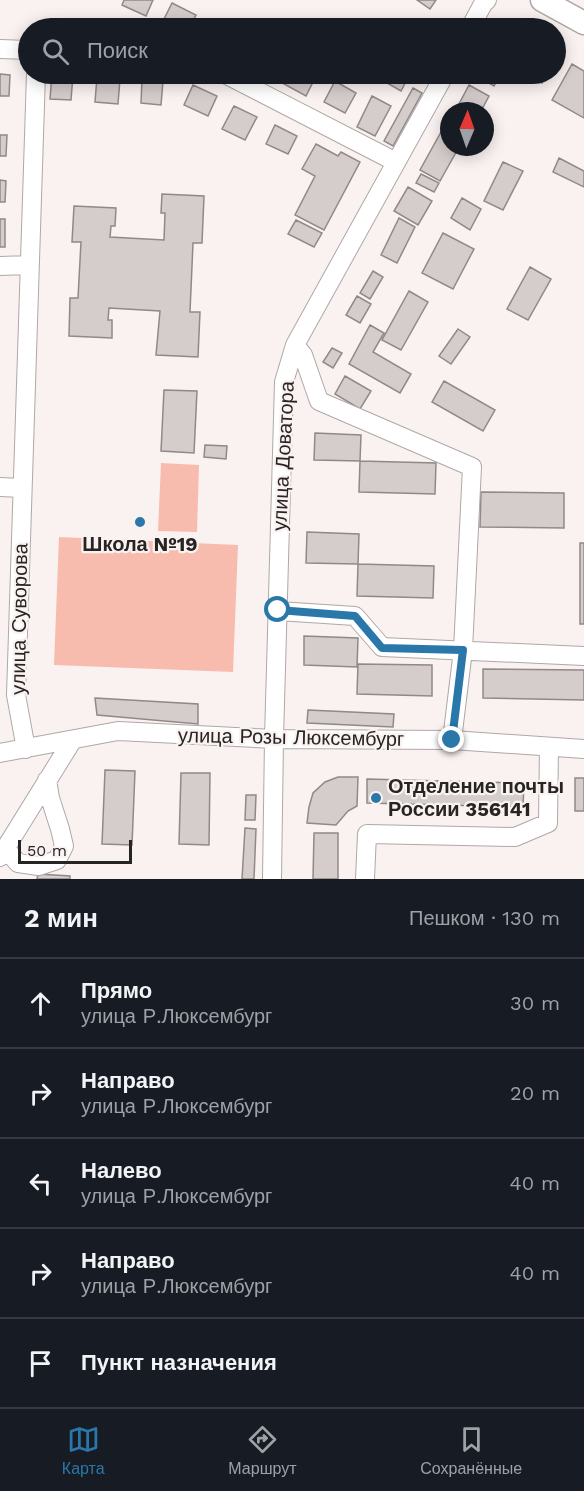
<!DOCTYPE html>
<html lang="ru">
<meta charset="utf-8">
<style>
:root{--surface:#171b24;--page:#20242c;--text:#f1f3f6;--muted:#9ea1a6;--line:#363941;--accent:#2a77a9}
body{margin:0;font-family:"Work Sans",sans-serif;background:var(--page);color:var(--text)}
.compass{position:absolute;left:440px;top:102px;width:54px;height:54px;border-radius:50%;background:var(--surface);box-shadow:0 3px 15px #0003;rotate:2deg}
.scale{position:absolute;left:18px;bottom:15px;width:114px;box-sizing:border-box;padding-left:6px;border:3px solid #272524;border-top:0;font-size:16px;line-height:21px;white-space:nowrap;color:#272524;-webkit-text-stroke:4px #faf2f0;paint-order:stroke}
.stop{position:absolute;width:18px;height:18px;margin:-14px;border:4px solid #2a77a9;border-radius:50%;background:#fff}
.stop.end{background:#2a77a9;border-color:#fff;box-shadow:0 2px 6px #0008}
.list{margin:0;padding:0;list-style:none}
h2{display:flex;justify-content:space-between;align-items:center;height:78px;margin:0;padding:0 24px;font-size:26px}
h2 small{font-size:20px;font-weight:400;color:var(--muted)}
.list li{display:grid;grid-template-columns:39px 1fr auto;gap:18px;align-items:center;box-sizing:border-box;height:90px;padding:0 24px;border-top:2px solid var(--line)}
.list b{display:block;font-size:22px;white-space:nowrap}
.list p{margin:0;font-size:20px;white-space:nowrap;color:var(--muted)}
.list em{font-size:20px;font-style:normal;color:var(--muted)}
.icon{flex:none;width:33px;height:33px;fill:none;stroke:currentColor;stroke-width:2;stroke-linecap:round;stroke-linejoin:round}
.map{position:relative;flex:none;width:584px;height:879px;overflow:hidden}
.search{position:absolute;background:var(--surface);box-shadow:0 3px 15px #0003;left:18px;right:18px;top:18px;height:66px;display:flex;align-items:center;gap:15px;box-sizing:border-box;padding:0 21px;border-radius:33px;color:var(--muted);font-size:22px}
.sheet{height:528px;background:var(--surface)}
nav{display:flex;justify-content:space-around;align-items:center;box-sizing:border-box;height:84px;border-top:2px solid var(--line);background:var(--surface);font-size:16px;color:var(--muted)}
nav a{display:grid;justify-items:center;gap:3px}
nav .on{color:var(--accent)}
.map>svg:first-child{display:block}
.green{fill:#f8bcaf}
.building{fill:#d4cdcb;stroke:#908987;stroke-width:1.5}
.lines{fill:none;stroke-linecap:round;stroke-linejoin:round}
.minor-casing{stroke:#afa8a6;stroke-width:20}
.major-casing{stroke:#afa8a6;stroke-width:25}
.minor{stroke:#fff;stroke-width:18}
.major{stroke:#fff;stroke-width:22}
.route{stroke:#2a77a9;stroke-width:8}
.poi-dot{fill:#2a77a9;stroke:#faf2f0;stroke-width:2}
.labels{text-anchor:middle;stroke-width:4.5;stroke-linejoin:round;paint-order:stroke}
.street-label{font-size:20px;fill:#272524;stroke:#faf2f0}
.poi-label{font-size:20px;font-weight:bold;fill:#272524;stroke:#faf2f0}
</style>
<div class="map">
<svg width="584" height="879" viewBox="0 0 584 879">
<rect width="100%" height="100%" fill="#faf2f0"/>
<path class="green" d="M161,463L199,465L197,532L158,531Z
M59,537L238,545L233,672L54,665Z"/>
<path class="building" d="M124,0H153L146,16L122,5Z
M417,0H436L430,9Z
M172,3L196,15L189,28H174L162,23Z
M214,23L225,28H211Z
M422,23L432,28H419Z
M572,64L584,71V118L552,100Z
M0,74L10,75L9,96H0Z
M52,74L73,75L71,100L50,99Z
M289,74H312L316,76L306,96L284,84Z
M391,74H410L401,91L387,83Z
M473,74H496L500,75L494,86Z
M524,74H548L542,83Z
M97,77L120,79L118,104L95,102Z
M142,79L163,81L161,105L141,103Z
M335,81L356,93L345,113L324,102Z
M193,85L217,96L208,116L184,105Z
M469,85L489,96L481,111H473L459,104Z
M413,88L422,93L393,146L384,141Z
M372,96L391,106L375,136L357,127Z
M234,106L257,117L245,140L222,129Z
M446,123L449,125V147H459L440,181L420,170Z
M275,125L297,136L288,154L266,144Z
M0,135H7L6,156H0Z
M316,144L338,156L341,152L360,162L324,230L295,215L315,176L302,169Z
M559,158L584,171V187L553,172Z
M503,162L523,171L503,210L484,201Z
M421,174L439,183L434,192L416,183Z
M0,180L6,181L5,202H0Z
M408,187L432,201L418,225L394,211Z
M162,194L204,196L202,243H193L190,312H200L198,357L156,355L160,311L109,308L108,320H112V338L69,336L70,298H78L81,242H72L74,206L116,208L115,226H111L110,237L164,240L165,213H161Z
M462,198L481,209L470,230L451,218Z
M399,218L415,227L397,263L381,255Z
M0,219H5V247H0Z
M296,220L322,233L314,247L288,234Z
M443,233L474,249L453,289L422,273Z
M530,267L551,279L528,320L507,309Z
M373,271L383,277L370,299L360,293Z
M409,291L428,302L401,350L382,340Z
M357,296L371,304L360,323L346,315Z
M370,325L384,333L373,352L411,374L400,393L349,364Z
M458,329L470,337L451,364L439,356Z
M332,348L342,353L333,368L323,362Z
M345,376L371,391L360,409L335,394Z
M444,381L495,410L483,431L432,402Z
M164,390L197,391L194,453L161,451Z
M315,433L361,435L360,461L314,460Z
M205,445L227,446L226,459L204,457Z
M360,461L436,463L435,494L359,492Z
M481,492L564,493V528L480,527Z
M307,532L359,534L358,564L306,563Z
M580,543H584V624H580Z
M358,564L434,566L433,598L357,596Z
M304,636L358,638L357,667L304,665Z
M358,664L432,665V696L357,694Z
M483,669L584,670V700L483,698Z
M95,698L198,704V724L97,715Z
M308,710L394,714L393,727L307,723Z
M105,770L135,771L132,845L102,844Z
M181,773H210L209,845L179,844Z
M338,777H358L357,806L348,811L336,825L307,823L309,807L313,793L325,782Z
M575,778H584V811H575Z
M367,779L524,783L523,807L367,803Z
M246,795H256L255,820H245Z
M245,828L256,829L254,879H242Z
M314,833H338V879H313Z
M38,874L70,876V879H37Z"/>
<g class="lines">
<defs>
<path id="minor" d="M470,28L483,4L487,0
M0,49L28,50
M225,74L396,162
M0,266L29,265
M295,345L303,355L319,401L472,467L463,650L452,740
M0,487L22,488
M278,611L355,616L382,647L584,656
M26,749L16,695L36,74
M0,753L118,731L274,739L452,740L584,749
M5,848L18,863L39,866L57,860L64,846L60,829L50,798L47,780
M0,857L72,741
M272,879L274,739L284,382L295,345L445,74
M365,879L367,834L515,837L548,823L549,747"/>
<path id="major" d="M542,0L584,23"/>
</defs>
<use href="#minor" class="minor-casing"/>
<use href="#major" class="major-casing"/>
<use href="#minor" class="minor"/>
<use href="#major" class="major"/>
</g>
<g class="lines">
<path class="route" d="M278,610L355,616L382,648L463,650L452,740"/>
</g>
<g class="poi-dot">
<circle cx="140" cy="522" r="6"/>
<circle cx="376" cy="798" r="6"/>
</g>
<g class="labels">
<g class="street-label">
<text transform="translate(283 456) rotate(-87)" y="7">улица Доватора</text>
<text transform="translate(19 619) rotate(-89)" y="7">улица Суворова</text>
<text transform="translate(291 737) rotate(1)" y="7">улица Розы Люксембург</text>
</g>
<g class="poi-label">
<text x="140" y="551">Школа №19</text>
<text x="388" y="793" text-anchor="start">Отделение почты<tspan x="388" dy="23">России 356141</tspan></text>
</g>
</g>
</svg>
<svg class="compass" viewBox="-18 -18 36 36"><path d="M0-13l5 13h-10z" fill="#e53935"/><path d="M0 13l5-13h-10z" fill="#9ea1a6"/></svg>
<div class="scale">50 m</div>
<div class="stop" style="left:278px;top:610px"></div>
<div class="stop end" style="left:452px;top:740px"></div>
<div class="search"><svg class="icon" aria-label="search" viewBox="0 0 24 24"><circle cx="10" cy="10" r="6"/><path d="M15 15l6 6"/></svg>Поиск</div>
</div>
<section class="sheet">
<h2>2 мин<small>Пешком · 130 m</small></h2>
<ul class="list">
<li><svg class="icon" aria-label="ahead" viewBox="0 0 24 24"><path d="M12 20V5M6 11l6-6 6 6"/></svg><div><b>Прямо</b><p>улица Р.Люксембург</p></div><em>30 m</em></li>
<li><svg class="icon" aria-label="right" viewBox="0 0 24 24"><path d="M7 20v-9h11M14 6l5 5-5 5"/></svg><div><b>Направо</b><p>улица Р.Люксембург</p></div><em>20 m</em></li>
<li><svg class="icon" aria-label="left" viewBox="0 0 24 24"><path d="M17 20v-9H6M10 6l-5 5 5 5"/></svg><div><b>Налево</b><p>улица Р.Люксембург</p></div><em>40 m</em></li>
<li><svg class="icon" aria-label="right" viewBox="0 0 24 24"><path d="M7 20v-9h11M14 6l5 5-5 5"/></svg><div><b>Направо</b><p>улица Р.Люксембург</p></div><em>40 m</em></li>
<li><svg class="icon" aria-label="arrive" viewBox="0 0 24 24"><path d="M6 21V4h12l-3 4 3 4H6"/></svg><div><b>Пункт назначения</b></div></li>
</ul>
</section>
<nav>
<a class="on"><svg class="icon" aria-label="map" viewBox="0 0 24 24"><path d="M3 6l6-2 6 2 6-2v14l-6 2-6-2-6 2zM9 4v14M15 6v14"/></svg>Карта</a>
<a><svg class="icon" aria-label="directions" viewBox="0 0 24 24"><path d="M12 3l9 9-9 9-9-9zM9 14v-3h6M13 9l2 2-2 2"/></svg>Маршрут</a>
<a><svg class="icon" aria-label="saved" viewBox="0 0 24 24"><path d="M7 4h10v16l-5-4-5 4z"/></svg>Сохранённые</a>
</nav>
